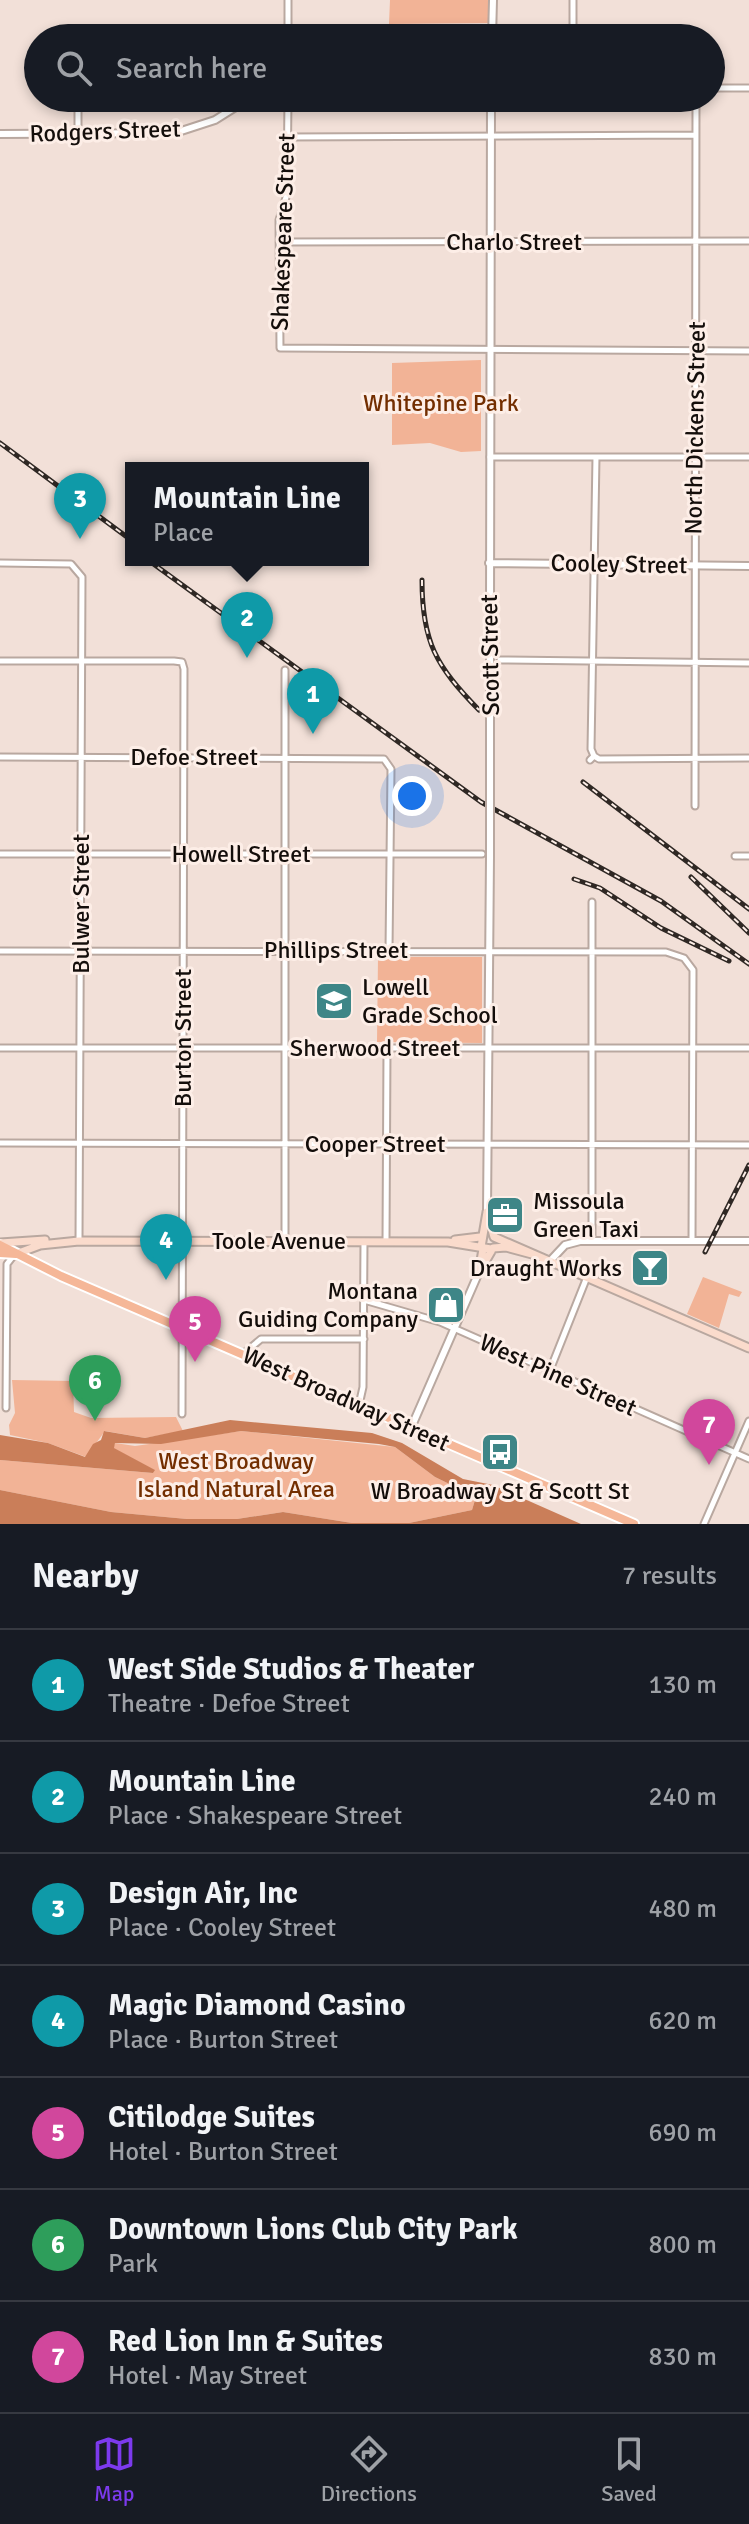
<!DOCTYPE html>
<meta charset="utf-8">
<style>
:root{--surface:#171b24;--page:#20242c;--text:#f1f3f6;--muted:#9ea1a6;--line:#363941;--accent:#7c3aed}
body{margin:0;font-family:Signika,sans-serif;background:var(--page);color:var(--text)}
.you{position:absolute;left:412px;top:796px;width:28px;height:28px;margin:-20px;border:6px solid #fff;border-radius:50%;background:#1a73e8;box-shadow:0 0 0 12px #1a73e833}
.badge{display:grid;place-items:center;width:52px;height:52px;border-radius:50%;background:var(--accent);color:#fff;font-size:26px;font-weight:700}
.pin{position:absolute;translate:-50% -66px;filter:drop-shadow(0 2px 4px #0008)}
.pin::after{content:'';position:absolute;top:42px;width:28px;height:24px;background:inherit;clip-path:polygon(0 0,100% 0,50% 100%)}
.popup{position:absolute;left:125px;top:462px;width:244px;height:104px;box-sizing:border-box;display:grid;place-content:center;border-radius:0px;background:var(--surface);filter:drop-shadow(0 2px 6px #0005);font-size:26px;white-space:nowrap;color:var(--muted)}
.popup b{font-size:30px;color:var(--text)}
.popup::after{content:'';position:absolute;left:50%;top:100%;margin-left:-16px;border:16px solid transparent;border-top-color:var(--surface)}
.list{margin:0;padding:0;list-style:none}
h2{display:flex;justify-content:space-between;align-items:center;height:104px;margin:0;padding:0 32px;font-size:34px}
h2 small{font-size:26px;font-weight:400;color:var(--muted)}
.list li{display:grid;grid-template-columns:52px 1fr auto;gap:24px;align-items:center;box-sizing:border-box;height:112px;padding:0 32px;border-top:2px solid var(--line)}
.list b{display:block;font-size:30px;white-space:nowrap}
.list p{margin:0;font-size:26px;white-space:nowrap;color:var(--muted)}
.list em{font-size:26px;font-style:normal;color:var(--muted)}
.icon{flex:none;width:44px;height:44px;fill:none;stroke:currentColor;stroke-width:2;stroke-linecap:round;stroke-linejoin:round}
.map{position:relative;flex:none;width:749px;height:1524px;overflow:hidden}
.search{position:absolute;background:var(--surface);box-shadow:0 4px 12px #0003;left:24px;right:24px;top:24px;height:88px;display:flex;align-items:center;gap:20px;box-sizing:border-box;padding:0 28px;border-radius:44px;color:var(--muted);font-size:30px}
.sheet{height:888px;background:var(--surface)}
nav{display:flex;justify-content:space-around;align-items:center;box-sizing:border-box;height:112px;border-top:2px solid var(--line);background:var(--surface);font-size:22px;color:var(--muted)}
nav a{display:grid;justify-items:center;gap:4px}
nav .on{color:var(--accent)}
.map>svg:first-child{display:block}
.green{fill:#f2b396}
.water{fill:#ca7e59}
.lines{fill:none;stroke-linecap:round;stroke-linejoin:round}
.minor-casing{stroke:#b9a8a0;stroke-width:9}
.tertiary-casing{stroke:#b9a8a0;stroke-width:10}
.secondary-casing{stroke:#b9a8a0;stroke-width:11}
.primary-casing{stroke:#fff;stroke-width:12}
.minor{stroke:#fff;stroke-width:5}
.tertiary{stroke:#fff;stroke-width:6}
.secondary{stroke:#fadbcc;stroke-width:7}
.primary{stroke:#f5b798;stroke-width:8}
.rail-casing{stroke:#2f2824;stroke-width:5}
.rail{stroke:#fdeee7;stroke-width:2;stroke-dasharray:6;stroke-linecap:butt}
.tertiary-bridge-casing{stroke:#b9a8a0;stroke-width:10;stroke-linecap:butt}
.tertiary-bridge{stroke:#fff;stroke-width:6}
.labels{text-anchor:middle;stroke-width:6;stroke-linejoin:round;paint-order:stroke}
.street-label{font-size:24px;fill:#140e0b;stroke:#fdeee7}
.park-label{font-size:24px;fill:#732e00;stroke:#fdeee7}
.poi-label{font-size:24px;fill:#140e0b;stroke:#fdeee7;text-anchor:start}
</style>
<div class="map">
<svg width="749" height="1524" viewBox="0 0 749 1524">
<rect width="100%" height="100%" fill="#f2e0d8"/>
<path class="green" d="M390,0H489V23L389,24Z
M481,360V451L461,452L430,443L392,445V363Z
M378,957H482V1043L377,1042Z
M703,1277L742,1292L739,1297L729,1294L719,1328L687,1314Z
M12,1380L73,1381L74,1412L91,1418L176,1417L183,1431L145,1438L105,1431L86,1457L48,1443L10,1435L9,1425L15,1413Z
M241,1431L395,1447L435,1477L472,1495L475,1500L472,1510L409,1523H352L283,1512L237,1519H187L111,1512L0,1490V1460L153,1473L154,1470L113,1448L115,1443L135,1446Z"/>
<path class="water" d="M230,1420L372,1433L402,1443L463,1479L493,1485L581,1524H0V1490L111,1512L187,1519H237L283,1512L352,1523H409L472,1510L475,1500L472,1495L435,1477L395,1447L379,1444L241,1431L161,1444L115,1443L114,1448L155,1470L153,1473L0,1460V1435L48,1443L85,1457L93,1444L101,1440L104,1431L145,1438Z"/>
<g class="lines">
<defs>
<path id="minor" d="M493,30L667,31H684L694,38
M573,30V0
M288,38V0
M711,88H749
M288,98L287,194L279,220L280,348L749,351
M78,134V98
M288,137L696,135
M279,242L749,241
M490,457H749
M0,563L71,564L82,577L79,1241
M500,660L749,663
M0,661H174L182,662L184,669L182,1414
M594,756L591,749L596,457
M0,757L384,759L391,769L389,950
M590,760L594,756L599,759L749,758
M695,806L696,98
M0,854H482
M735,856H749
M0,951L666,952L684,958L693,970L692,1241
M0,1048H749
M0,1143L749,1145
M386,1241L387,1048
M592,1241V902
M285,1242V670
M364,1300L440,1322L749,1459
M243,1354L261,1339H364
M550,1370L587,1277
M359,1405L363,1387L364,1242
M6,1408L7,1264L14,1255
M704,1524L749,1421"/>
<path id="tertiary" d="M492,38L493,0
M0,134L175,133L215,120L250,98
M489,563L749,566
M490,610L491,98
M487,1212L490,857
M551,1260L565,1245L580,1241H749
M411,1428L479,1272"/>
<path id="secondary" d="M487,1212L494,1237L749,1348
M455,1240L480,1237
M0,1243L45,1240
M481,1247L487,1212
M16,1254L40,1245L79,1241L448,1242L491,1249
M479,1272L493,1248L506,1247L532,1254
M479,1272L483,1249"/>
<path id="primary" d="M0,1245L61,1276L634,1524
M0,1253L16,1254"/>
</defs>
<use href="#minor" class="minor-casing"/>
<use href="#tertiary" class="tertiary-casing"/>
<use href="#secondary" class="secondary-casing"/>
<use href="#primary" class="primary-casing"/>
<use href="#minor" class="minor"/>
<use href="#tertiary" class="tertiary"/>
<use href="#secondary" class="secondary"/>
<use href="#primary" class="primary"/>
<defs>
<path id="rail" d="M0,443L131,540
M148,560L481,802L661,901L749,964
M422,580C422,642 436,666 479,710
M583,782L749,909
M691,877L749,933
M574,879L600,888L661,928L729,961
M705,1252L749,1165"/>
</defs>
<use href="#rail" class="rail-casing"/>
<use href="#rail" class="rail"/>
<defs>
<path id="tertiary-bridge" d="M490,857V610"/>
</defs>
<use href="#tertiary-bridge" class="tertiary-bridge-casing"/>
<use href="#tertiary-bridge" class="tertiary-bridge"/>
</g>
<defs>
<symbol id="school-square" viewBox="-11 -11 22 22"><rect x="-9" y="-9" width="18" height="18" rx="4" fill="#3e8687" stroke="#fdeee7"/><path d="M0-5L7-2L0 1L-7-2ZM-4 1L0 2.5L4 1V4Q0 6-4 4Z" fill="#fff"/></symbol>
<symbol id="office-square" viewBox="-11 -11 22 22"><rect x="-9" y="-9" width="18" height="18" rx="4" fill="#3e8687" stroke="#fdeee7"/><path d="M-6-3h4V-5.5h4V-3h4V5H-6ZM-1-4.5V-3h2v-1.5ZM-6 0V1H6V0Z" fill="#fff"/></symbol>
<symbol id="bar-square" viewBox="-11 -11 22 22"><rect x="-9" y="-9" width="18" height="18" rx="4" fill="#3e8687" stroke="#fdeee7"/><path d="M-6-5H6L.8 .8V4.5H3.5V6h-7V4.5H-.8V.8Z" fill="#fff"/></symbol>
<symbol id="shop-square" viewBox="-11 -11 22 22"><rect x="-9" y="-9" width="18" height="18" rx="4" fill="#3e8687" stroke="#fdeee7"/><path d="M-5-2.5h2.3a2.7 3.5 0 0 1 5.4 0H5L5.5 6h-11ZM-1.5-2.5h3a1.5 2.3 0 0 0-3 0Z" fill="#fff"/></symbol>
<symbol id="bus-square" viewBox="-11 -11 22 22"><rect x="-9" y="-9" width="18" height="18" rx="4" fill="#3e8687" stroke="#fdeee7"/><path d="M-5-6H5V4H4V6H2V4H-2V6H-4V4H-5ZM-3.5-4V0h7V-4ZM-3.5 1.2v1.5H-2V1.2ZM2 1.2v1.5H3.5V1.2Z" fill="#fff"/></symbol>
</defs>
<g fill-rule="evenodd">
<use href="#school-square" x="312" y="979" width="44" height="44"/>
<use href="#office-square" x="483" y="1193" width="44" height="44"/>
<use href="#bar-square" x="628" y="1246" width="44" height="44"/>
<use href="#shop-square" x="424" y="1283" width="44" height="44"/>
<use href="#bus-square" x="478" y="1430" width="44" height="44"/>
</g>
<g class="labels">
<g class="street-label">
<text transform="translate(105 131) rotate(-2)" y="8">Rodgers Street</text>
<text transform="translate(283 232) rotate(-88)" y="8">Shakespeare Street</text>
<text x="514" y="250">Charlo Street</text>
<text transform="translate(695 428) rotate(-89)" y="8">North Dickens Street</text>
<text transform="translate(619 564) rotate(1)" y="8">Cooley Street</text>
<text transform="translate(490 655) rotate(-91)" y="8">Scott Street</text>
<text x="194" y="765">Defoe Street</text>
<text x="241" y="862">Howell Street</text>
<text transform="translate(81 904) rotate(-90)" y="8">Bulwer Street</text>
<text x="336" y="958">Phillips Street</text>
<text transform="translate(183 1038) rotate(-90)" y="8">Burton Street</text>
<text x="375" y="1056">Sherwood Street</text>
<text x="375" y="1152">Cooper Street</text>
<text x="279" y="1249">Toole Avenue</text>
<text transform="translate(558 1375) rotate(24)" y="8">West Pine Street</text>
<text transform="translate(346 1399) rotate(24)" y="8">West Broadway Street</text>
</g>
<g class="park-label">
<text x="441" y="411">Whitepine Park</text>
<text x="236" y="1469">West Broadway<tspan x="236" dy="28">Island Natural Area</tspan></text>
</g>
<g class="poi-label">
<text x="362" y="995">Lowell<tspan x="362" dy="28">Grade School</tspan></text>
<text x="533" y="1209">Missoula<tspan x="533" dy="28">Green Taxi</tspan></text>
<text x="622" y="1276" text-anchor="end">Draught Works</text>
<text x="418" y="1299" text-anchor="end">Montana<tspan x="418" dy="28">Guiding Company</tspan></text>
<text x="500" y="1499" text-anchor="middle">W Broadway St &amp; Scott St</text>
</g>
</g>
</svg>
<div class="you"></div>
<div class="pin badge" style="left:313px;top:734px;background:#0f9aa8">1</div>
<div class="pin badge" style="left:247px;top:658px;background:#0f9aa8">2</div>
<div class="popup"><b>Mountain Line</b>Place</div>
<div class="pin badge" style="left:80px;top:539px;background:#0f9aa8">3</div>
<div class="pin badge" style="left:166px;top:1280px;background:#0f9aa8">4</div>
<div class="pin badge" style="left:195px;top:1362px;background:#d1479c">5</div>
<div class="pin badge" style="left:95px;top:1421px;background:#2e9e5b">6</div>
<div class="pin badge" style="left:709px;top:1465px;background:#d1479c">7</div>
<div class="search"><svg class="icon" aria-label="search" viewBox="0 0 24 24"><circle cx="10" cy="10" r="6"/><path d="M15 15l6 6"/></svg>Search here</div>
</div>
<section class="sheet">
<h2>Nearby<small>7 results</small></h2>
<ul class="list">
<li><span class="badge" style="background:#0f9aa8">1</span><div><b>West Side Studios &amp; Theater</b><p>Theatre · Defoe Street</p></div><em>130 m</em></li>
<li><span class="badge" style="background:#0f9aa8">2</span><div><b>Mountain Line</b><p>Place · Shakespeare Street</p></div><em>240 m</em></li>
<li><span class="badge" style="background:#0f9aa8">3</span><div><b>Design Air, Inc</b><p>Place · Cooley Street</p></div><em>480 m</em></li>
<li><span class="badge" style="background:#0f9aa8">4</span><div><b>Magic Diamond Casino</b><p>Place · Burton Street</p></div><em>620 m</em></li>
<li><span class="badge" style="background:#d1479c">5</span><div><b>Citilodge Suites</b><p>Hotel · Burton Street</p></div><em>690 m</em></li>
<li><span class="badge" style="background:#2e9e5b">6</span><div><b>Downtown Lions Club City Park</b><p>Park</p></div><em>800 m</em></li>
<li><span class="badge" style="background:#d1479c">7</span><div><b>Red Lion Inn &amp; Suites</b><p>Hotel · May Street</p></div><em>830 m</em></li>
</ul>
</section>
<nav>
<a class="on"><svg class="icon" aria-label="map" viewBox="0 0 24 24"><path d="M3 6l6-2 6 2 6-2v14l-6 2-6-2-6 2zM9 4v14M15 6v14"/></svg>Map</a>
<a><svg class="icon" aria-label="directions" viewBox="0 0 24 24"><path d="M12 3l9 9-9 9-9-9zM9 14v-3h6M13 9l2 2-2 2"/></svg>Directions</a>
<a><svg class="icon" aria-label="saved" viewBox="0 0 24 24"><path d="M7 4h10v16l-5-4-5 4z"/></svg>Saved</a>
</nav>
